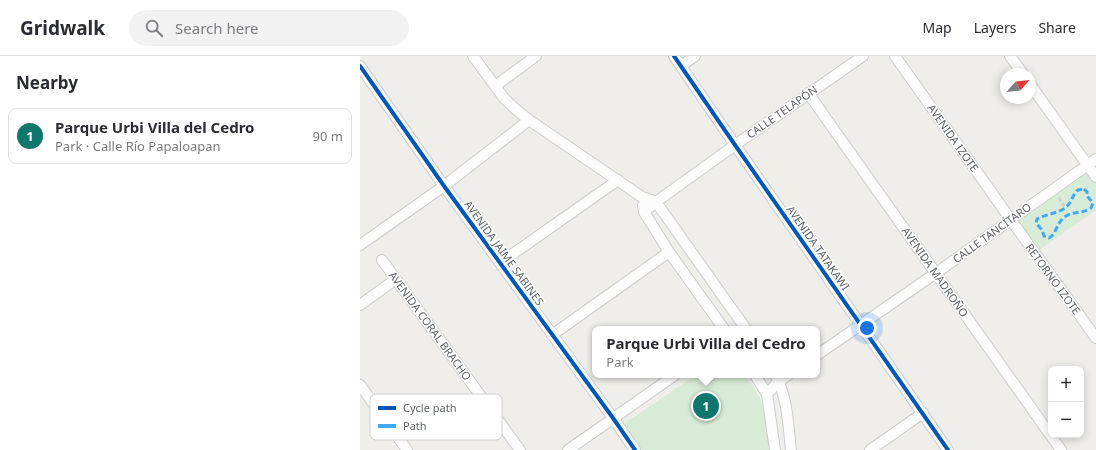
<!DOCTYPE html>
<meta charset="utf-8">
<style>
:root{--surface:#fff;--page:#f2f2f3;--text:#2b2b33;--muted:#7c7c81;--line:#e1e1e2;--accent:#0f766e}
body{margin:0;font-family:"Noto Sans",sans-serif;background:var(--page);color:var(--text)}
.controls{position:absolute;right:12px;bottom:12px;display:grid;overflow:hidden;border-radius:8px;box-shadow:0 2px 10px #0003}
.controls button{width:36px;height:36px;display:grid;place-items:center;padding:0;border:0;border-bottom:1px solid var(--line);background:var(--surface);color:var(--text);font:20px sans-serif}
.compass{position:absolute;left:640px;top:12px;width:36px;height:36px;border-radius:50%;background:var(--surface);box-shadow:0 2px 10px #0003;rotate:63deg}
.you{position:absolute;left:507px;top:272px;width:14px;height:14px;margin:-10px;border:3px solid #fff;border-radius:50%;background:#1a73e8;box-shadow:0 0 0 6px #1a73e833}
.badge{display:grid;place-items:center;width:26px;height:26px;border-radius:50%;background:var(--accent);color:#fff;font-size:13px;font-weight:700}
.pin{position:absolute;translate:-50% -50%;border:2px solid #fff;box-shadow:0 1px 4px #0006}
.popup{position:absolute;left:232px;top:270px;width:228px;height:52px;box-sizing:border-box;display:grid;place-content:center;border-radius:8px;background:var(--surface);filter:drop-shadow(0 1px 3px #0005);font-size:13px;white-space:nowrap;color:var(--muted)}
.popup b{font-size:15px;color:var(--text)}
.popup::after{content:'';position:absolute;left:50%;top:100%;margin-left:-8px;border:8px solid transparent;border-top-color:var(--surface)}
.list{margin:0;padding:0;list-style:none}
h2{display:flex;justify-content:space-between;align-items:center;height:52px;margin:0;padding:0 16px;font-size:17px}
h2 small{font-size:13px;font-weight:400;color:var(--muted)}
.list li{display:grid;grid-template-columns:26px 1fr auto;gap:12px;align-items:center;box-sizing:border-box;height:56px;margin:0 8px 8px;padding:0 8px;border:1px solid var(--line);border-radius:8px}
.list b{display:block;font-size:15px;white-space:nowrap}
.list p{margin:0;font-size:13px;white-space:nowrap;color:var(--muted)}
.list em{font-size:13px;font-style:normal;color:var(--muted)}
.icon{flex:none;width:22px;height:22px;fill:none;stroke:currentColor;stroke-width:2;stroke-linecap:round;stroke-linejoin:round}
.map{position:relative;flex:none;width:736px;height:394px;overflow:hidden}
header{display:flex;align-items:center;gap:24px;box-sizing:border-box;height:56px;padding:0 20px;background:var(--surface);border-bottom:1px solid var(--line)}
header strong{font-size:19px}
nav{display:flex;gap:22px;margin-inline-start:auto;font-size:14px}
.search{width:280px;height:36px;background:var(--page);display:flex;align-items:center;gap:10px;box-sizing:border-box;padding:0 14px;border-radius:22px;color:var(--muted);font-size:15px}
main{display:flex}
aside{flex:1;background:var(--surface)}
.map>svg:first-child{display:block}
.green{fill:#d8ebd6}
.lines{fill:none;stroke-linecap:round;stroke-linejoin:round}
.minor-casing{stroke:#cbcccc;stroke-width:12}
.path{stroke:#cacfcc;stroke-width:2.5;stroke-dasharray:4 2;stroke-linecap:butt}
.minor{stroke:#fdfcfc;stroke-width:10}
.quiet{stroke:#3fa9f5;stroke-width:3;stroke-dasharray:6 3;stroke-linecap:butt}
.cycleway-casing{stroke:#fff;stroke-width:6}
.cycleway{stroke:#0057b8;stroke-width:4}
.labels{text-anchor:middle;stroke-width:3;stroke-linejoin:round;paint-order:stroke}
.street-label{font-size:11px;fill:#5f6368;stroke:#fff}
.key{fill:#fff;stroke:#cfd0d2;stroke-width:1}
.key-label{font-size:11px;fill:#5f6368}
</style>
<header>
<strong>Gridwalk</strong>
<div class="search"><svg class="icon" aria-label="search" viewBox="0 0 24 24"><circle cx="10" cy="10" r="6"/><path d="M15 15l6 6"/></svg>Search here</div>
<nav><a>Map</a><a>Layers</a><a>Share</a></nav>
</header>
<main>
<aside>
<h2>Nearby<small></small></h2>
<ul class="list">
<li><span class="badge">1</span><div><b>Parque Urbi Villa del Cedro</b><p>Park · Calle Río Papaloapan</p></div><em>90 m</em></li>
</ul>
</aside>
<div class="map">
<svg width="736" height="394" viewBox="0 0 736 394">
<rect width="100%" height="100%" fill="#efeeea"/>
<path class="green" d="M727,115L736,127V154L678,195L656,166Z
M336,319H385L400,342L405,358L409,394H280L262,369Z"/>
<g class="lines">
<defs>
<path id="minor" d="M113,0L144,42L154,52L169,64L282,141L296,146L386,273
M314,0L375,89L588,394
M535,0L651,164L736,282
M650,0L663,18
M0,10L84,130L253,362L275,394
M321,10L335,0
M670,28L736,121
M135,30L176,0
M448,37L701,394
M283,149L284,156L309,196L364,273
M284,156L296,146L375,89L503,0
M0,189L84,130L169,64
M22,204L160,394
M140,207L258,124
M0,249L36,223
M192,279L309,196
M457,299L576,217L736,103
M395,319L407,338L415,394
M415,319C428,341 428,369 431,394
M0,329L47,394
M407,338L419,325L428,319
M208,394L315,319
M510,394L563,357"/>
</defs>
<use href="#minor" class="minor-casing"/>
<path class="path" d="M699,142L705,152"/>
<use href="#minor" class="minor"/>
<path class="quiet" d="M724,133L727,136V140L733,147L731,152C722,158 714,155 706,160C696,166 697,178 689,182L684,180L682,174L676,167L677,163C686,158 696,158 705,152C712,147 712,139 718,134Z"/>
<defs>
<path id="cycleway" d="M314,0L375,89L588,394
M0,10L84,130L253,362L275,394"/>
</defs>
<use href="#cycleway" class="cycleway-casing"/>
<use href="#cycleway" class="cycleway"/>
</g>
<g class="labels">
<g class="street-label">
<text transform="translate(422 56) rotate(-35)" y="4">CALLE TELAPÓN</text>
<text transform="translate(593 82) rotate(55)" y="4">AVENIDA IZOTE</text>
<text transform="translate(632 177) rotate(-36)" y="4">CALLE TANCÍTARO</text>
<text transform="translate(458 192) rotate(55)" y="4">AVENIDA TATAKAWI</text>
<text transform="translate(144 197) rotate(54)" y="4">AVENIDA JAIME SABINES</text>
<text transform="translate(575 216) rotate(55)" y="4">AVENIDA MADROÑO</text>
<text transform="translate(693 223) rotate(54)" y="4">RETORNO IZOTE</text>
<text transform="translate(70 270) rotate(54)" y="4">AVENIDA CORAL BRACHO</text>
</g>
</g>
<rect x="10" y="338" width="132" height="46" rx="6" class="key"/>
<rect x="18" y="350" width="18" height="4" fill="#0057b8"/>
<rect x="18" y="368" width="18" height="4" fill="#3fa9f5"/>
<g class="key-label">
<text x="43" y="356">Cycle path</text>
<text x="43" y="374">Path</text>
</g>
</svg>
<div class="controls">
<button>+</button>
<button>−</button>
</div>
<svg class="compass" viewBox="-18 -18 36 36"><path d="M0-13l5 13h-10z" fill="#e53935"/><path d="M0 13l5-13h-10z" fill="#7c7c81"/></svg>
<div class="you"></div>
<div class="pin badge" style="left:346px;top:350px">1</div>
<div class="popup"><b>Parque Urbi Villa del Cedro</b>Park</div>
</div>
</main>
